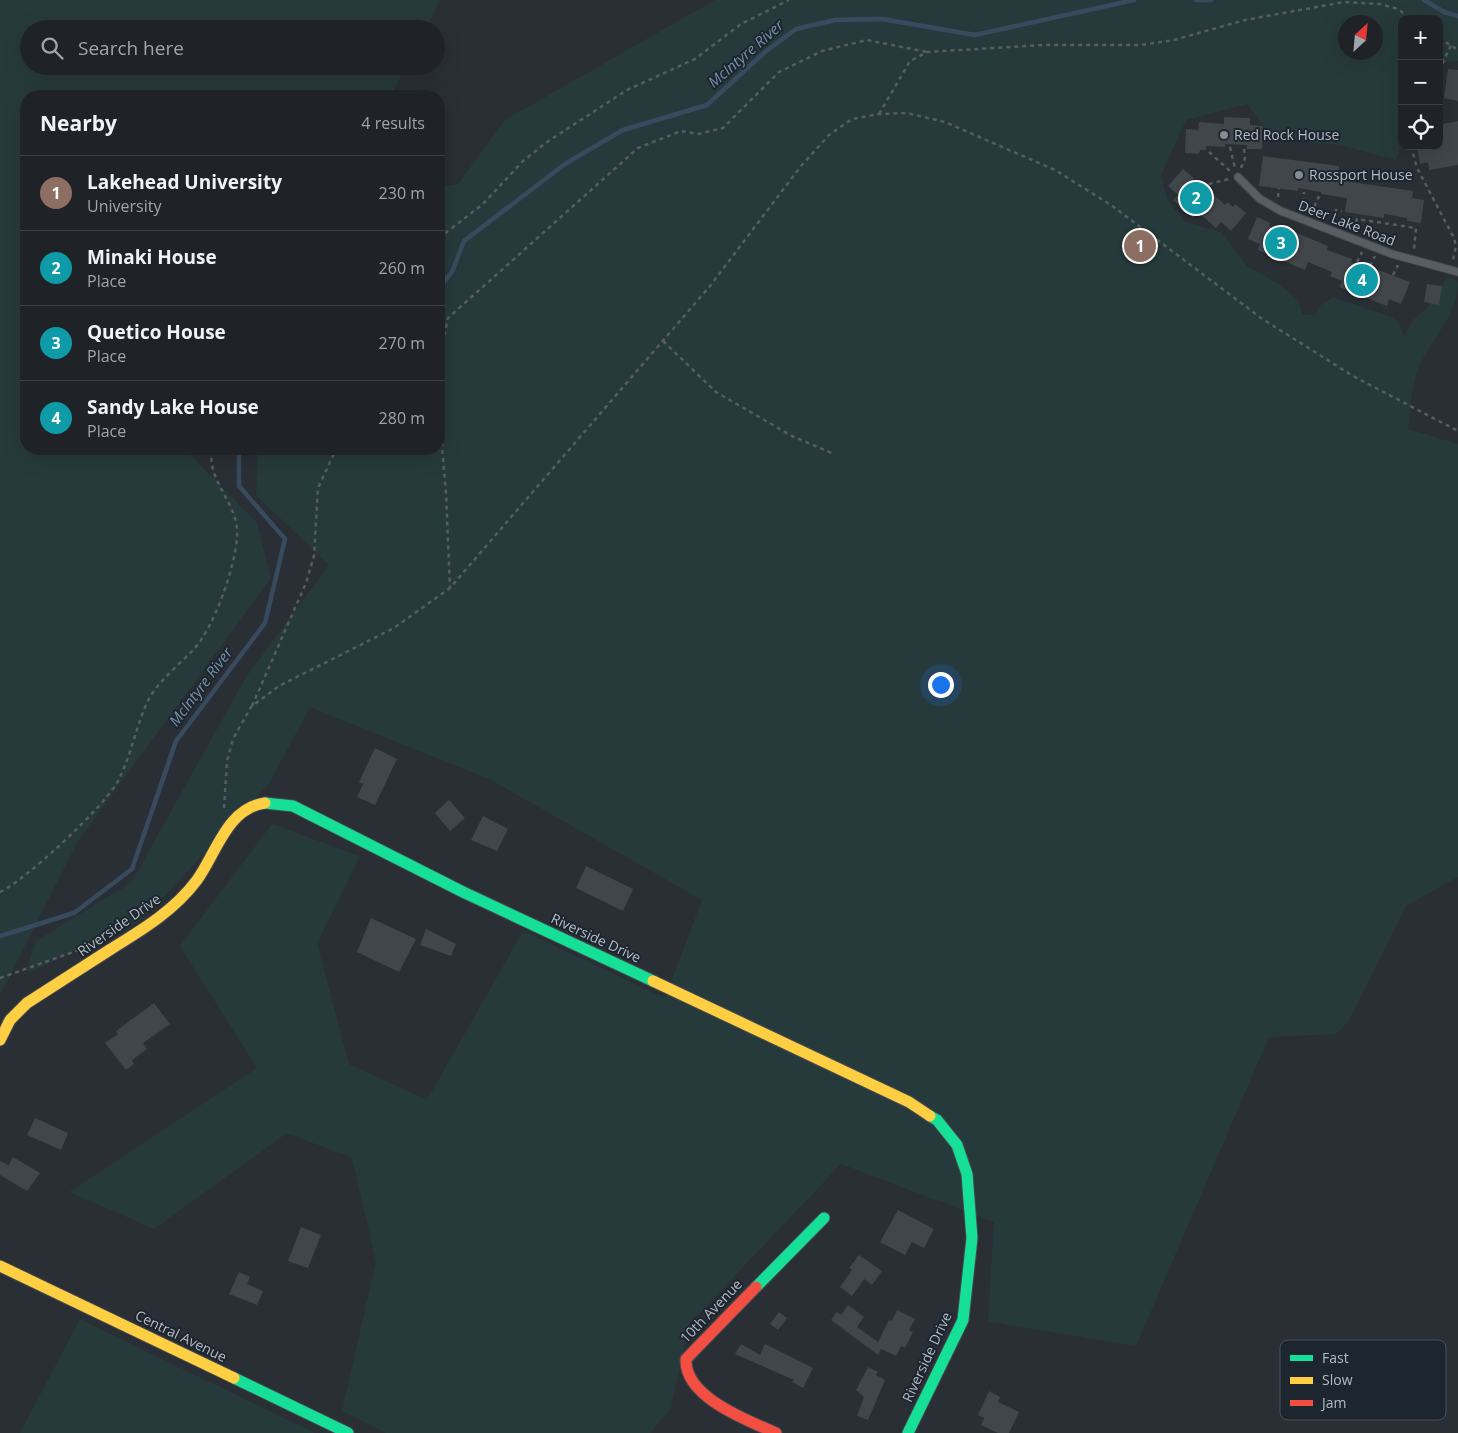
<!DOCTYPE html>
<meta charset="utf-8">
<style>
:root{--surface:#1f2328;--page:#272b30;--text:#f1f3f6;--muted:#a1a4a8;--line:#3c4045;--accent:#b45309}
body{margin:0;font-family:"Open Sans",sans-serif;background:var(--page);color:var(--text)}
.controls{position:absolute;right:15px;top:15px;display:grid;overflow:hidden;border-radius:10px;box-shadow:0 5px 20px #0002}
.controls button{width:45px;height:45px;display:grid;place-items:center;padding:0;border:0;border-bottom:1px solid var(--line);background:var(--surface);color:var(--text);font:25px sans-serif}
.compass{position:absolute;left:1338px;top:15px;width:45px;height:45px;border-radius:50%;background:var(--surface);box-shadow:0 5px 20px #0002;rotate:26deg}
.you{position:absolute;left:940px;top:684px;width:18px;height:18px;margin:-12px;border:4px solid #fff;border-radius:50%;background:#1a73e8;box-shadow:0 0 0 8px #1a73e833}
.badge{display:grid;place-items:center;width:32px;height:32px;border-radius:50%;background:var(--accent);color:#fff;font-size:16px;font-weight:700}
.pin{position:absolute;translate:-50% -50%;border:2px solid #fff;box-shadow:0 1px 5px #0006}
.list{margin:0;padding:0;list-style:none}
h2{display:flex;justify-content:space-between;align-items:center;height:65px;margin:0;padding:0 20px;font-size:21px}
h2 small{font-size:16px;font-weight:400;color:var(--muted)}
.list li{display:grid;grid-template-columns:32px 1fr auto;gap:15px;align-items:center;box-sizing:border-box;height:75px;padding:0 20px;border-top:1px solid var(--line)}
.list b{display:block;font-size:19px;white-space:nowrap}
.list p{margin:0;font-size:16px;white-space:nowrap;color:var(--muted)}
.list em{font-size:16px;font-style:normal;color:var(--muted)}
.icon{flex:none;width:28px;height:28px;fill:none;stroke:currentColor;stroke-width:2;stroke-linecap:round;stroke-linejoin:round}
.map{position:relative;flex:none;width:1458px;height:1433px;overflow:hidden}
.search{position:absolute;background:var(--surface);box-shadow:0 5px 20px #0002;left:20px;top:20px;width:425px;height:55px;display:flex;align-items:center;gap:12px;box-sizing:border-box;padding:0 18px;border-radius:28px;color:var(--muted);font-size:19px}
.panel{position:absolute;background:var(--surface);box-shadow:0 5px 20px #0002;left:20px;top:90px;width:425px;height:365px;border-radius:20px}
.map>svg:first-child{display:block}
.green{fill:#273a3b;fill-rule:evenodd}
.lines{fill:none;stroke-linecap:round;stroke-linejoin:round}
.stream{stroke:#384b5e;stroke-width:4.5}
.building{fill:#41464b}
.lane-casing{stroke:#474b50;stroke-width:9}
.fast-casing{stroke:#474b50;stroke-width:13}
.slow-casing{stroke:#474b50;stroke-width:13}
.jam-casing{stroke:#474b50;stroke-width:13}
.path{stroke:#575c60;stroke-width:2.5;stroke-dasharray:4 4;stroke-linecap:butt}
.lane{stroke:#595e63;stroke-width:7}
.fast{stroke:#16e098;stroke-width:11}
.slow{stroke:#ffcf43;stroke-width:11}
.jam{stroke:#f24e42;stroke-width:11}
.poi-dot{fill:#838b93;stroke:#1d262f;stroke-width:2}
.labels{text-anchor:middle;stroke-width:4;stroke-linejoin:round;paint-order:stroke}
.poi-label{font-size:14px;fill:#b3bcc6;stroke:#1d262f;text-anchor:start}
.street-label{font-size:14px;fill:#b3bcc6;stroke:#1d262f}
.water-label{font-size:15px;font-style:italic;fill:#758fa7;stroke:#1d262f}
.key{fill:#1d262f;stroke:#4a535c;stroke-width:1}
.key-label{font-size:14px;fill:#b3bcc6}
</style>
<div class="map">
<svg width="1458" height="1433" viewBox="0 0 1458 1433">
<rect width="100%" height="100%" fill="#292f35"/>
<path class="green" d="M0,0H440L426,29H29V66H406L391,96H26V449H185L257,523L271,578L78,841L0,995Z
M715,0H1458V61L1439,63V19H1402V140L1396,160L1340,145L1312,143L1271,135L1247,104L1186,120L1161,175L1167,199L1185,222L1221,232L1247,266L1279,284L1299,301L1302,314L1315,316L1321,305L1333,297L1392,317L1398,322L1404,336L1414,319L1427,308L1446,279L1454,278L1458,283C1458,314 1432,338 1420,365C1411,385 1410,408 1408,429L1458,444V877L1406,906L1348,1022L1336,1034L1269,1037L1136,1346L988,1322L994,1222L841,1164L689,1324L671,1408L650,1433H386L342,1411L376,1262L352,1158L287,1133L154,1229L69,1192L257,1068L180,946L272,824L360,856L317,943L349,1064L427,1100L523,931L665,998L702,900L491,780L310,707L269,784L142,920L25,974L36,941L131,883L246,677L329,565L256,495L258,449H439V187L458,184L505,120ZM1346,22H1376V52H1346Z
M80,1319L315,1433H20Z"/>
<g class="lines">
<path class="stream" d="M1196,0H1211
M1424,0L1444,12L1458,16
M439,288L452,272L464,241L565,164L623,130L707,105L765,52L796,29L835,20L882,19L975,35L1134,0
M0,936L74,913L132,869L176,741L265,623L285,539L239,486V449"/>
</g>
<path class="building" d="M1448,69L1458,70V101L1444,98Z
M1224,117L1250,118V125L1263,126L1262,149H1247V145L1225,144V147L1206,146V150H1200L1199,154L1185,153L1186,129L1198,130L1199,122L1224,124Z
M1458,121V165L1429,170L1428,162L1420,164L1417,146H1439V125Z
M1263,156L1339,166L1337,180L1413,191L1412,198L1424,200L1421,223L1407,221V218L1384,214V218L1345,212L1347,198L1321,194V192L1298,188V191L1269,187L1270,185L1268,187L1259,186Z
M1183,169L1194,178L1192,181L1210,196L1212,193L1225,205L1228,202L1233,207L1235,204L1246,213L1231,231L1221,222L1216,228L1198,212L1193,217L1173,200L1178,195L1168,186Z
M1257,217L1270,223L1269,226L1290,234L1292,231L1328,246L1327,250L1352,259L1351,262L1372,271L1373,268L1410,282L1401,304L1389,299L1387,306L1339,287L1342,281L1330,276L1332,272L1308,262L1305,270L1258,250L1260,244L1248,239Z
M1427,284L1442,286L1439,305L1424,302Z
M375,748L397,759L375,805L357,797L363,784L359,782Z
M449,800L465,818L450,831L435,813Z
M483,816L508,829L497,851L471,840Z
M586,866L633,889L623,911L576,888Z
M371,918L416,939L399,972L357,952Z
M426,929L456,944L451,956L420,945Z
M154,1003L170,1024L143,1043L147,1049L132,1060L134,1064L126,1070L105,1043L118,1034L116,1031Z
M35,1118L68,1133L61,1150L27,1135Z
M13,1157L40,1173L27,1191L0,1175V1161L9,1165Z
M898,1210L934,1229L924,1248L912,1242L905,1255L880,1242Z
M301,1227L321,1235L308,1268L288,1261Z
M859,1255L882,1271L872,1285L864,1279L852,1296L840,1287L852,1270L849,1268Z
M239,1272L250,1277L247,1284L263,1291L257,1305L229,1294Z
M848,1305L864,1317L857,1327L878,1342L889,1320L892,1321L897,1310L915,1319L909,1330L913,1332L905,1348L901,1346L896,1356L881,1349L878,1355L831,1320L837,1312L841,1315Z
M779,1312L787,1318L778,1330L770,1324Z
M741,1344L760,1355L765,1344L813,1368L803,1388L792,1382L794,1380L735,1354Z
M868,1367L878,1372L876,1375L885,1380L868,1420L857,1416L864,1397L856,1390Z
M989,1391L1000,1397L998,1402L1019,1412L1009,1433H998L981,1425L984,1418L978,1415Z"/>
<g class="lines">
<defs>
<path id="lane" d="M1238,177L1260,199L1281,211L1392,254L1458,272"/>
<path id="fast" d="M265,803L293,806L463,892L653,981
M756,1287L824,1218
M234,1378L348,1433
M908,1433L963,1320L972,1238L967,1174L957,1145L937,1120L930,1116"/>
<path id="slow" d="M653,981L909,1102L930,1116
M0,1040L10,1020L27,1003C55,985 83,967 111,949C142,930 175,910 197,880C216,854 227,808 265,803
M0,1266L234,1378"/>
<path id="jam" d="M756,1287L686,1359C684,1397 747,1420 776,1433"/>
</defs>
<use href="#lane" class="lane-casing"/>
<use href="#fast" class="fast-casing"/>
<use href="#slow" class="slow-casing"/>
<use href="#jam" class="jam-casing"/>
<path class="path" d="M1439,38L1458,50
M1439,71L1451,45
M879,114L910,61L927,52L1044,45H1141L1174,40L1245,20L1344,2L1380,4L1398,9L1411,19
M1411,146L1417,168L1454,238L1456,246L1453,260
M1230,147L1235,168
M1209,152L1230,171
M1241,168L1245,159L1244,147
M1201,186L1229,179
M1278,197L1279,188
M1302,210L1304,192
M1311,214L1319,196
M1332,220L1336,210L1342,211
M1353,230L1357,219L1416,228L1414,249
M439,238L483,204L523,161L547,142L627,90L695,59L741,24L789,0
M1357,262L1362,252
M1370,266L1375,256
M1393,275L1398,265
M663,341L716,392L792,436L834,454
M439,359L448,318L638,148L681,131L698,134L723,128L779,72L822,51L867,40L927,52
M439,410L446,493L450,588
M252,706L306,583L314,556L318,488L336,449
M224,808L227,761L233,739L251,707L279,686L394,628L450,588L710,286L801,166L829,135L852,119L879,114L907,113L945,122L1055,170L1111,205L1261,318L1353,376L1458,431
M0,892C26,880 104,807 118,781C132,755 136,723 150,697C159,681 181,663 194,649C214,627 235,568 237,537C240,504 206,482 212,449
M0,978L79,950"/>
<use href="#lane" class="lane"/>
<use href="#fast" class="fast"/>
<use href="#slow" class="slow"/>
<use href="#jam" class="jam"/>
</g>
<g class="poi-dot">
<circle cx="1224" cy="135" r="5"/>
<circle cx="1299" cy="175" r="5"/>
</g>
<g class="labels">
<g class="poi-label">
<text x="1234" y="140">Red Rock House</text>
<text x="1309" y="180">Rossport House</text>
</g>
<g class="street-label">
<text transform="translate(1347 223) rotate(21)" y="5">Deer Lake Road</text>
<text transform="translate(119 925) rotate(-35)" y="5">Riverside Drive</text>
<text transform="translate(596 938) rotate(25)" y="5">Riverside Drive</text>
<text transform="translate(711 1311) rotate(-46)" y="5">10th Avenue</text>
<text transform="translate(181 1336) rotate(26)" y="5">Central Avenue</text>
<text transform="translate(927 1357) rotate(-65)" y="5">Riverside Drive</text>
</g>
<g class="water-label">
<text transform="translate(746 54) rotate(-41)" y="5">McIntyre River</text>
<text transform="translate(201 687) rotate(-53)" y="5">McIntyre River</text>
</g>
</g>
<rect x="1280" y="1340" width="166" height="80" rx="8" class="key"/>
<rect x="1290" y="1355" width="23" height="6" fill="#16e098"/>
<rect x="1290" y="1377" width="23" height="7" fill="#ffcf43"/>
<rect x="1290" y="1400" width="23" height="6" fill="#f24e42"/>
<g class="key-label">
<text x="1322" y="1363">Fast</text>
<text x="1322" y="1385">Slow</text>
<text x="1322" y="1408">Jam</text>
</g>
</svg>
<div class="controls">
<button>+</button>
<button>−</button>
<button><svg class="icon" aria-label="locate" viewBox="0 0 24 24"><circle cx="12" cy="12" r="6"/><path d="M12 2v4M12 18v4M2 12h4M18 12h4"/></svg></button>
</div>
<svg class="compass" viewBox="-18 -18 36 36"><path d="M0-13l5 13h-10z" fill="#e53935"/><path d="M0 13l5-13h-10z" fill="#a1a4a8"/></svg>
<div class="you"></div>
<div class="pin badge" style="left:1140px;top:246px;background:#8d6e63">1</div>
<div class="pin badge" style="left:1196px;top:198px;background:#0f9aa8">2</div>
<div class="pin badge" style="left:1281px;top:243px;background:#0f9aa8">3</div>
<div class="pin badge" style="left:1362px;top:280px;background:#0f9aa8">4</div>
<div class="search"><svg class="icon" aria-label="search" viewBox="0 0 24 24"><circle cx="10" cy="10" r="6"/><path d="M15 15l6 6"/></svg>Search here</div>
<section class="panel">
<h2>Nearby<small>4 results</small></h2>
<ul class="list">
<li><span class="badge" style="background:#8d6e63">1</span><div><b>Lakehead University</b><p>University</p></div><em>230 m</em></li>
<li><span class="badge" style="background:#0f9aa8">2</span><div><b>Minaki House</b><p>Place</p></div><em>260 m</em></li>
<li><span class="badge" style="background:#0f9aa8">3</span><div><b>Quetico House</b><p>Place</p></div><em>270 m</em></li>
<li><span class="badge" style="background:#0f9aa8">4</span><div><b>Sandy Lake House</b><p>Place</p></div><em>280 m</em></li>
</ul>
</section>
</div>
